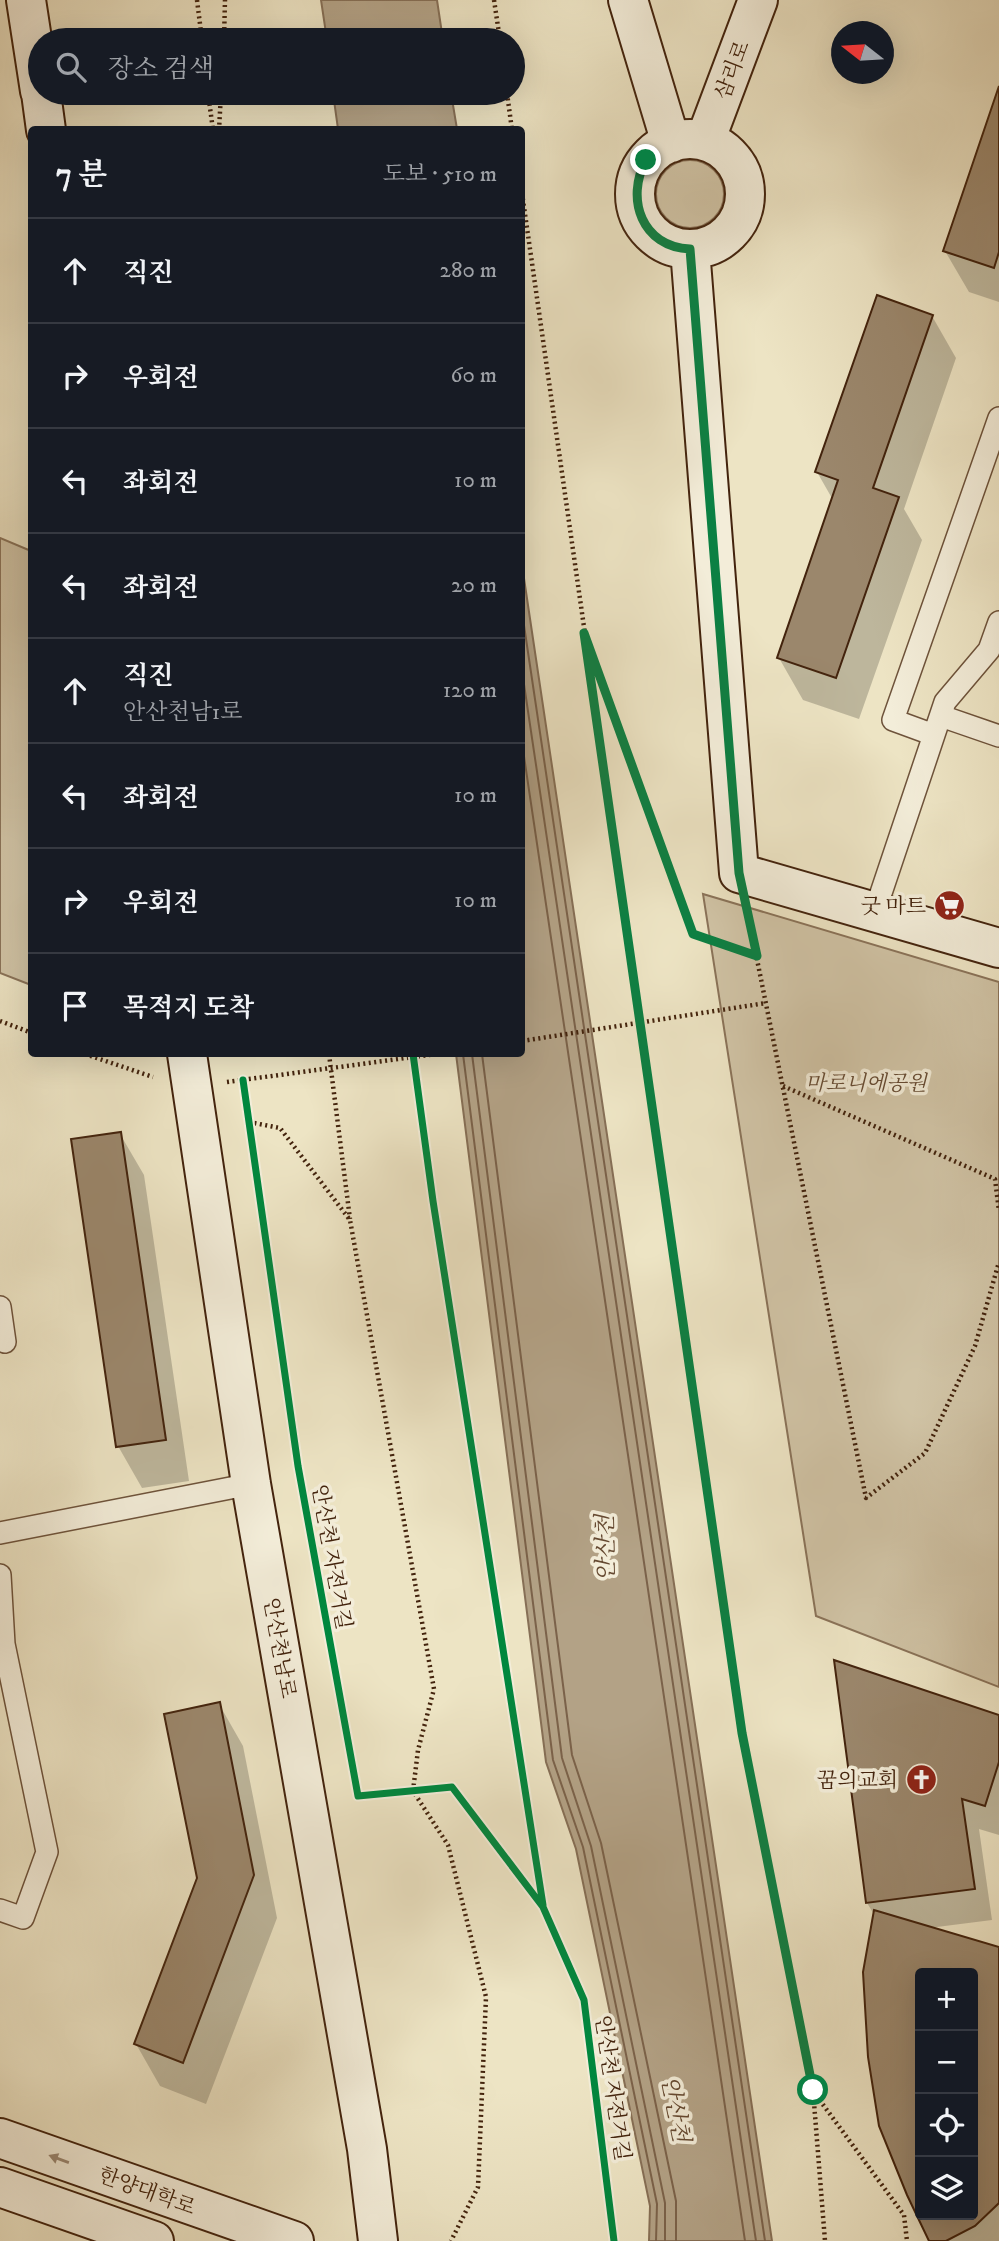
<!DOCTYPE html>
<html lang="ko">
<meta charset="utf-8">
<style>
:root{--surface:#171b24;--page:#242831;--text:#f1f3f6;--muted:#9ea1a6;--line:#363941}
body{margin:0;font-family:"IM FELL DW Pica","Noto Serif KR",serif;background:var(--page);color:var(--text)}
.controls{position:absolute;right:21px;bottom:21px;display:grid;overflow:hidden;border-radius:7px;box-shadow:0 7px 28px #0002}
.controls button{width:63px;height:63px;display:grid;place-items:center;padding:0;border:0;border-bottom:2px solid var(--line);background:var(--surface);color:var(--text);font:35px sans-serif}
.compass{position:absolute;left:831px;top:21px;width:63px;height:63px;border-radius:50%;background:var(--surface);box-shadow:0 7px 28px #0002;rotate:287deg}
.stop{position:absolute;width:21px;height:21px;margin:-16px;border:5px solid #0b8043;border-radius:50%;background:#fff}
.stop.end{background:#0b8043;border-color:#fff;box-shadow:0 2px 7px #0008}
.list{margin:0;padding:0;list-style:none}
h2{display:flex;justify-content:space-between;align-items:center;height:91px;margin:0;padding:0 28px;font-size:30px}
h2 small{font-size:23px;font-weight:400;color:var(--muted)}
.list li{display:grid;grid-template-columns:46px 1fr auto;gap:21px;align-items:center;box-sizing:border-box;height:105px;padding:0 28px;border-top:2px solid var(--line)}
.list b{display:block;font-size:26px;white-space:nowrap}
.list p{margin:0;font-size:23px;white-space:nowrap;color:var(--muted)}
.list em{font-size:23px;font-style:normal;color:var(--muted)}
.icon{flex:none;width:38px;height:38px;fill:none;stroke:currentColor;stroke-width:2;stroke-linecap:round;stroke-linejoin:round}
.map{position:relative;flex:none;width:999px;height:2241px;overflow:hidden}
.search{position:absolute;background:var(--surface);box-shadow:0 7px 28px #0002;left:28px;top:28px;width:497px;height:77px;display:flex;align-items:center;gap:18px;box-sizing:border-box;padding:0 24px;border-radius:38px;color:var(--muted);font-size:26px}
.panel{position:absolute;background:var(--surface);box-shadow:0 7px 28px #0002;left:28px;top:126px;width:497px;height:931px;border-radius:7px}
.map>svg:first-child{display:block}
.green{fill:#d0c3a5;stroke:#8a7359;stroke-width:2}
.water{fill:#b3a286;stroke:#866f56;stroke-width:2}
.shadow{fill:#0003;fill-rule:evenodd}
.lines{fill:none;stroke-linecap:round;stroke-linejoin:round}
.shore{stroke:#7b624a;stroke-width:2}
.building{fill:#9b876c;stroke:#43230d;stroke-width:2;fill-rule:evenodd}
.lane-casing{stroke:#6e533b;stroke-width:24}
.secondary-casing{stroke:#43230d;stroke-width:42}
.path{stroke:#43230d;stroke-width:4.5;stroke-dasharray:2 3.5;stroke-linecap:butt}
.lane{stroke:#f3edd9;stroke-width:21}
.secondary{stroke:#f3edd9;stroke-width:38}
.path-bridge{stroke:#43230d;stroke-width:4.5;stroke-dasharray:2 3.5;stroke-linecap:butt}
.cycleway-casing{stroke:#f3edd9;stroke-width:11}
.cycleway{stroke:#00873e;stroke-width:7}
.oneway{fill:#9b8873}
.route{stroke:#0b8043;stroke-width:9}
.labels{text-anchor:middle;stroke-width:7;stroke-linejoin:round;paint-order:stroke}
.street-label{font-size:21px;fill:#43230d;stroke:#f3edd9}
.poi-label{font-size:21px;fill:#43230d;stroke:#f3edd9;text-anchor:end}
.park-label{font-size:21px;font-style:italic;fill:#664b33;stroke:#f3edd9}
.water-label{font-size:23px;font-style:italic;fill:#654931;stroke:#f3edd9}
</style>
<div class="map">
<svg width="999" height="2241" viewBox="0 0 999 2241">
<rect width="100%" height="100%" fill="#ede4c4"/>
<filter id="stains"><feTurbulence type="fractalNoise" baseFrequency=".00286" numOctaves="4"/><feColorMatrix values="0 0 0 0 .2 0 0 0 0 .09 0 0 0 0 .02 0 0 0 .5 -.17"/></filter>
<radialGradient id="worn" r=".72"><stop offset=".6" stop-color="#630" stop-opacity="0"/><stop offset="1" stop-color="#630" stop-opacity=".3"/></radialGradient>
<path class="green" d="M656 194a34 34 0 1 1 68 0a34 34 0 1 1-68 0Z
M0,538L31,551V985L0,973Z
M703,894L999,982V1687L816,1616Z"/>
<path class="water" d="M321,0H437L443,40H327Z
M333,93H451L457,129H338Z
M522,565L772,2241H649L650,2206L576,1849L546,1762L456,1054H522Z"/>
<path class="shadow" d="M999,91V302L969,292L945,251Z
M932,316L956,358L904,509L922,540L859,719L803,700L779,658L833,500L817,472Z
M120,1134L144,1175L189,1481L142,1488L118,1446Z
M219,1704L243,1746L277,1918L206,2104L160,2086L136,2044L199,1878Z
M999,1716V1835L979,1829L992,1920L929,1928L999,1949V2241H931L908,2194L875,1916L867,1903ZM920,1973H973V2215H920Z"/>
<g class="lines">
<path class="shore" d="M522,612L765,2241
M522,671L756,2241
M522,743L745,2241
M463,1054L553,1760L583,1847L657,2204L656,2241
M472,1054L562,1758L591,1846L665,2203V2241
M482,1054L572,1755L601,1843L676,2201V2241"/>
</g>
<path class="building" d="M999,86V252L994,268L943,251Z
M877,295L933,315L873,488L899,497L836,678L777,658L838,480L815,472Z
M121,1132L166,1440L116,1447L71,1139Z
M834,1660L999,1715V1762L985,1806L962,1799L975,1889L866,1903Z
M220,1702L254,1875L183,2063L134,2044L197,1878L164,1714Z
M874,1910L999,1947V2203L975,2226L946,2241H929L907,2195L879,2126L868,2057L863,1972ZM920,1973H973V2215H920Z"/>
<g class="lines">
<defs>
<path id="lane" d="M941,716L999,736
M934,735L893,720L999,418
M874,914L945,702L989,650L999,622
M0,1307L5,1342L0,1340
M0,1533L251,1484
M0,1575L4,1644L47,1852L23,1918L0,1910"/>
<path id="secondary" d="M26,0L40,91
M628,0L671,143
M41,93L46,130
M635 194a55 55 0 1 1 110 0a55 55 0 1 1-110 0Z
M705,141L758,0
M690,249L739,873L999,948
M187,1054L251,1484L367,2149L378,2241
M0,2138L294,2241
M0,2187L154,2241"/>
</defs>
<use href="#lane" class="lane-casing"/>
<use href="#secondary" class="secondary-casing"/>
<path class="path" d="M197,0L202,40
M494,0L500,40
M224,40L225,0
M208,93L213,130
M507,93L512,130
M219,130L221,93
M522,193L742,1733L813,2090L825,2241
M588,642L693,934L756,956
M748,915L866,1498L925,1453L975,1346L999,1262
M0,1021L32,1033
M85,1054L153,1077
M329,1054L350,1219
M227,1082L436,1054
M783,1086L995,1179L999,1211
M249,1122L280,1128L350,1220L434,1689L418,1750L413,1791L448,1845L486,1997L478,2187L451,2241
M813,2091L904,2215L907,2241"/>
<use href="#lane" class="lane"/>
<use href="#secondary" class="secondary"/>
<path class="path-bridge" d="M522,1041L766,1003"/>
<defs>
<path id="cycleway" d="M413,1054L433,1201L543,1905
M243,1080L298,1466L358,1796L452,1787L543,1907L584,2000L614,2241"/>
</defs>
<use href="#cycleway" class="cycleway-casing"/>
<use href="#cycleway" class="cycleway"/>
</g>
<defs><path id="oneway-solid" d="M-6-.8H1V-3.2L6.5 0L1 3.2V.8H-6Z" transform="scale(1.75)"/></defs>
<use class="oneway" href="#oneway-solid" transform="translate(59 2159) rotate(-160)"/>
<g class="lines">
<path class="route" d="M646,160C625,199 642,247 690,249L739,873L757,956L693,934L584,633L742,1733L813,2090"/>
</g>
<defs>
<symbol id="supermarket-disc" viewBox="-11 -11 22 22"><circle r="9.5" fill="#8f2418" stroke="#f3edd9"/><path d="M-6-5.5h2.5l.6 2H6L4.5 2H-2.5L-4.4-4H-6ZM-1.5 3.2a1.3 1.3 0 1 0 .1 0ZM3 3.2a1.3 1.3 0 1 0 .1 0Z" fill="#fff"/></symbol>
<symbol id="church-disc" viewBox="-11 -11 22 22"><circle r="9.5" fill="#8f2418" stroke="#f3edd9"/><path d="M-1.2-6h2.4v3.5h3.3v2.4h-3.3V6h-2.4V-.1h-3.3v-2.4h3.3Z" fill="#fff"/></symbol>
</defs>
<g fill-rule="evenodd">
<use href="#supermarket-disc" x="932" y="888" width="35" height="35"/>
<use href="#church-disc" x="904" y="1762" width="35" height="35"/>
</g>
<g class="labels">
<g class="street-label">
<text transform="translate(732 70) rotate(-69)" y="7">삼리로</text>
<text transform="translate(332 1557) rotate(80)" y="7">안산천 자전거길</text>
<text transform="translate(280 1648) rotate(80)" y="7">안산천남로</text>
<text transform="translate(613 2088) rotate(82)" y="7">안산천 자전거길</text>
<text transform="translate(147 2191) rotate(20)" y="7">한양대학로</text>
</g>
<g class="poi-label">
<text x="926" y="913">굿 마트</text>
<text x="898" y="1787">꿈의교회</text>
</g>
<g class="park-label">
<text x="866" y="1090">마로니에공원</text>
</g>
<g class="water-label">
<text transform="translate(605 1548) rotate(-91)" y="8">안산천</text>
<text transform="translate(676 2109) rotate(79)" y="8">안산천</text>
</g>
</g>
<rect width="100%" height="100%" filter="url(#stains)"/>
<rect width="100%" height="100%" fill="url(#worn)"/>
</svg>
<div class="controls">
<button>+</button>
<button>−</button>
<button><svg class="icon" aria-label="locate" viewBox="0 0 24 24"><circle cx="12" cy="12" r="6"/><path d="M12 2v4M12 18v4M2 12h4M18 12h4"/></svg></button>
<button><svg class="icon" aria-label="layers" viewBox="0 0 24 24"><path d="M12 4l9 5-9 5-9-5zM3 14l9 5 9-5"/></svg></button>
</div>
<svg class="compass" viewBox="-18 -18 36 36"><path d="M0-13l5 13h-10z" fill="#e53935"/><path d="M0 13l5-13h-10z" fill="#9ea1a6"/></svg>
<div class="stop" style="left:813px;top:2090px"></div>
<div class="stop end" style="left:646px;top:160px"></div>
<div class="search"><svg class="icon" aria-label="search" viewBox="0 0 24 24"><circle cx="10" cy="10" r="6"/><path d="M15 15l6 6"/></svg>장소 검색</div>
<section class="panel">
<h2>7 분<small>도보 · 510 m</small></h2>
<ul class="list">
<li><svg class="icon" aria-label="ahead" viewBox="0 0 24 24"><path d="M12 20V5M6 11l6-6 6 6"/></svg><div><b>직진</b></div><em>280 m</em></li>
<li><svg class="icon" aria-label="right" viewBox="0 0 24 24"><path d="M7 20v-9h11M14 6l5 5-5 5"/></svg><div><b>우회전</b></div><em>60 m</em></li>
<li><svg class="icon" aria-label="left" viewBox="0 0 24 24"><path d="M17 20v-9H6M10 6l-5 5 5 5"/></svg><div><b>좌회전</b></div><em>10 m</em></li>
<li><svg class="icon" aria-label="left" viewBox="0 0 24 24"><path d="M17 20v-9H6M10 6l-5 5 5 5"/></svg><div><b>좌회전</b></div><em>20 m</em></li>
<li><svg class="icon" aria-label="ahead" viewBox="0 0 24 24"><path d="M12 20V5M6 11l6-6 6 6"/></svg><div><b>직진</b><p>안산천남1로</p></div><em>120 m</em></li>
<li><svg class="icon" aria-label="left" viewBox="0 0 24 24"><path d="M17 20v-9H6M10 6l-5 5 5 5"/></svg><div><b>좌회전</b></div><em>10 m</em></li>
<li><svg class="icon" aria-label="right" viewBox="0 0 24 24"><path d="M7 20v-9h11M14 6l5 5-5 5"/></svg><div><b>우회전</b></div><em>10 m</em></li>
<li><svg class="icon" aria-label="arrive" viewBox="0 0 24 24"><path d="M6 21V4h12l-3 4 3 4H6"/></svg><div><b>목적지 도착</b></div></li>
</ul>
</section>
</div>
